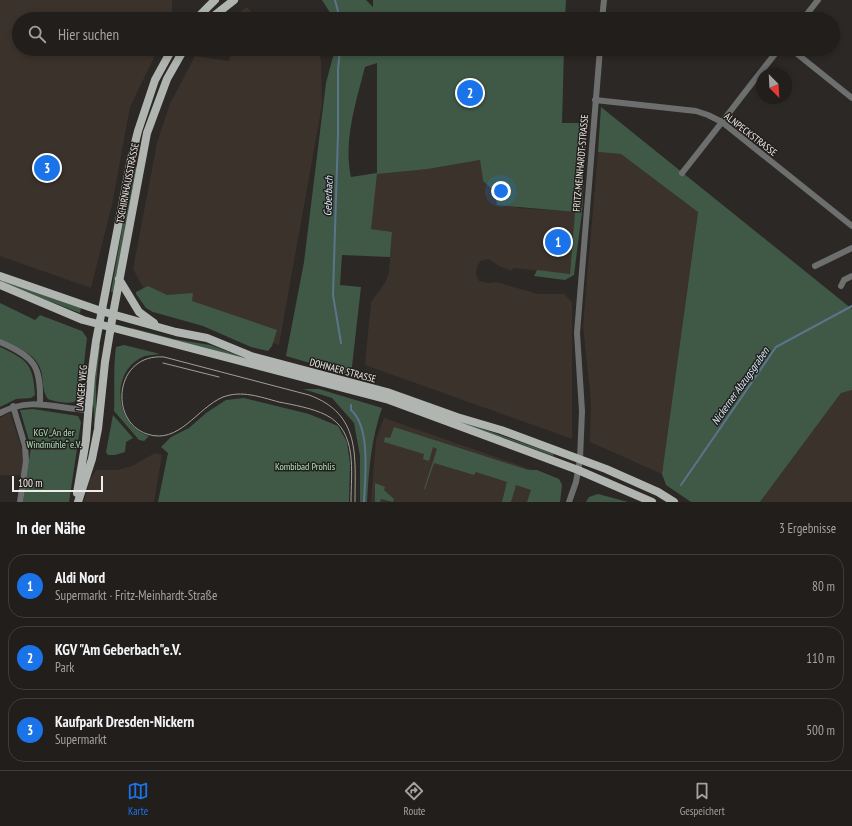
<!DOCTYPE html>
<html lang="de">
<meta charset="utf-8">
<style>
:root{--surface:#211e1c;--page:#292725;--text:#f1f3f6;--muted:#a2a2a3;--line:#3e3c3b;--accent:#1a73e8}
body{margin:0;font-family:"PT Sans Narrow",sans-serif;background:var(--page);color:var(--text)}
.compass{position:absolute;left:756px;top:68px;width:36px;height:36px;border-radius:50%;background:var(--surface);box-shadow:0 2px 6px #0003;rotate:156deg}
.scale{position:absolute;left:12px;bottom:10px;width:91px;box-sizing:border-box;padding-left:4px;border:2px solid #eeebe9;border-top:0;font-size:11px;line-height:14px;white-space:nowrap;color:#eeebe9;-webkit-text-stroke:3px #221f1c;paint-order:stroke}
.you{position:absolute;left:501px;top:191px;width:14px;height:14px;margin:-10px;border:3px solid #fff;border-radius:50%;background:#1a73e8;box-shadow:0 0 0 6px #1a73e833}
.badge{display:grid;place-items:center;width:26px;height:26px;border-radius:50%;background:var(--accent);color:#fff;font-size:13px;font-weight:700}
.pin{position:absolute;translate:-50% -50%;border:2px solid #fff;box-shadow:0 1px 4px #0006}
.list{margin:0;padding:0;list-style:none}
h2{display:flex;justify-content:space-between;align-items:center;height:52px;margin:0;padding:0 16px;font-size:17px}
h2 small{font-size:13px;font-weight:400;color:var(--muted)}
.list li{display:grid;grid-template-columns:26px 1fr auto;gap:12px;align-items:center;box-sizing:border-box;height:64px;margin:0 8px 8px;padding:0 8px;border:1px solid var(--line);border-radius:16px}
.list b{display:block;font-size:15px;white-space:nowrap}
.list p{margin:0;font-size:13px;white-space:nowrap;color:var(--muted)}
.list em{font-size:13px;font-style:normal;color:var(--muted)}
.icon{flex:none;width:22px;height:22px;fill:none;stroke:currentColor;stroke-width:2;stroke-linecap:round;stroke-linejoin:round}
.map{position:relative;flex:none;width:852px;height:502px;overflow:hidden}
.search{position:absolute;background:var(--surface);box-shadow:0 2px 6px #0003;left:12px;right:12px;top:12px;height:44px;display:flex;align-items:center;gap:10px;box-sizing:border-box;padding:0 14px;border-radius:22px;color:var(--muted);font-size:15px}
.sheet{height:268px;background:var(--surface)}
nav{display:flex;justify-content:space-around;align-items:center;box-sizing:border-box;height:56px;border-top:1px solid var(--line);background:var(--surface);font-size:11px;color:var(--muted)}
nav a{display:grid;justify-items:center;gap:2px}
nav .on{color:var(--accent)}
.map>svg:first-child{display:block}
.built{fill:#3b322b}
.green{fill:#405946;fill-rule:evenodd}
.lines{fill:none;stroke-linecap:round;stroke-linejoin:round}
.stream{stroke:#5a748b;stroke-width:2}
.minor{stroke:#6d6f6e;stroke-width:6}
.major{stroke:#b0b5b2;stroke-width:8}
.tram{stroke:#a19e9b;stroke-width:1}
.labels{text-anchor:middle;stroke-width:3;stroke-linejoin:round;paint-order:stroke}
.street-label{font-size:10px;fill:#eeebe9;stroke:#221f1c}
.park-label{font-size:10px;fill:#ade1b8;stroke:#221f1c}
.water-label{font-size:11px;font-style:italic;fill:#d4e7f8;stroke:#221f1c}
</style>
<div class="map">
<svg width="852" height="502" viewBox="0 0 852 502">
<rect width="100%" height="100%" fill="#2c2825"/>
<path class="built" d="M0,0H172V19H19V49H158L130,107L112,205L91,288L0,256Z
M247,7L257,19H230Z
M232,49H318L321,61L322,105L279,345L183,314L151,302L133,269L157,143L170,104L195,56L229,61Z
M598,152L621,154L698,211L662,474L590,442L591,401L583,326Z
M480,160L483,181L494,191L519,208L576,212L570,274L513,268L512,271L499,266L489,259L481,261L477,266L476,274L479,281L487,283L496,282L538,294H564L572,302V439L365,365L371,302L385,283L389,272L392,232L370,229L377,174L428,169Z
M852,390V502H760L841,393Z
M10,412L24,456L22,475H0V418Z
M384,418L559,479L562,485L560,502H371L376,439Z
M155,453L162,455L154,502H84L90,480L96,470H118L132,466Z"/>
<path class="green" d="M322,0H366L373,7V0H566L565,19H334Z
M335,49H564L562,123H587L582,212L574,275L565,280L534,276L537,270L570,274L575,212L497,205L494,191L483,181L480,160L428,169L377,174L371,229L392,232L390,257L342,255L340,285L361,287L351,375L286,356L304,262L326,83ZM377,63V173L351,177C343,141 356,102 365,67Z
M601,107L852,309V390L841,393L760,502H691L666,485L662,474L698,212L621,154L598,152Z
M133,166L138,167L113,292H111Z
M0,280L81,308L80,313L0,282Z
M148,286L167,295L193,293L192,301L277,330L272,346L268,351L251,347L203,326L153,312L146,308L136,294V292Z
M0,303L35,320L40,315L82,331L87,338L80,398C74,406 56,402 48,399C43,393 43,383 42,375C39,354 17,347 0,339Z
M132,328L174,339L210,345L251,360L369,390L131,330Z
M124,345L160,354C155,355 149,355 145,356C110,369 113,424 149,436L144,441L139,440L114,411C115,389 113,368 116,347Z
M98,346H100L96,383V426H94V409L92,400Z
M0,347C28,360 33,364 35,395L31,398L16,399L0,407Z
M303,389H319L382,408C371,440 369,469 367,502H360V456L354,423L332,398Z
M244,398L309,414L338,426L347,442L350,464L349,502H158L168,453L161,447L171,437L189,428L206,413L226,400Z
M406,402L554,454L553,456L505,438L489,435Z
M33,409L78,416L81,422L69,502H23L31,447L20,410Z
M113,415L133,438L126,442L125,452L115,455H108L106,452Z
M394,427L528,470H537L559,479L562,485L560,502H527L531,490L516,485L511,502H502L507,482L476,472L474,475L434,463L425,489H424L437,449L433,447L429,461L423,459L424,454L384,442L385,437L390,438Z
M375,483L385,487L384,490L394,499L393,502L381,499L380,502H375Z
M598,494L628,502H586L589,497Z"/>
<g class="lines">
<path class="stream" d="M335,0L340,19
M340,49L338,69V134L333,295L341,343
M351,405V410C371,427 365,478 364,502
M681,485L776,347L852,306"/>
<path class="minor" d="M602,19L604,0
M803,19L818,0
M791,49L852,98
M595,100L696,111L708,115L722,122L852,226
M682,173C715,132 746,90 779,49
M815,266L852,248
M841,286L844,280L852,276
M0,342C35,357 41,366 40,404
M13,406L25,446L26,461L20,502
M0,413C31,396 56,409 89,410
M569,502L576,482L580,459L582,411L577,333L600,49"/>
<path class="major" d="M196,19L215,0
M210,19L234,0
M0,276L101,311L176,332L207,338L251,356L387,392L457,417L501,430L606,469L658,492L674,502
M119,279L139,312L154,323
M0,285L83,320L389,400L578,470L652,502
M77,493L86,440L91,377L96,341L131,159L138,131L155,80L172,49
M78,502L92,459L98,429L105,362L113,314L147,133L167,79L184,49"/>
<path class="tram" d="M163,363L219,377
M351,502C351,472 358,431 326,415C312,408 294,405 279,402C260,397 242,390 223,397C197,408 179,445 147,434C108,421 115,353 164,357L309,395C361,414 355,456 355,502"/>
</g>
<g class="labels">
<g class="street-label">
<text transform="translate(751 134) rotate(38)" y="4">ALNPECKSTRASSE</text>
<text transform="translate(580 163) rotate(-85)" y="4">FRITZ-MEINHARDT-STRASSE</text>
<text transform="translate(127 183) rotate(-79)" y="4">TSCHIRNHAUSSTRASSE</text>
<text transform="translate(343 370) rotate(15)" y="4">DOHNAER STRASSE</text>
<text transform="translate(81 388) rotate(-85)" y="4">LANGER WEG</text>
</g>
<g class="park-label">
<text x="54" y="436">KGV „An der<tspan x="54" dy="12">Windmühle“ e.V.</tspan></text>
<text x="305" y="470">Kombibad Prohlis</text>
</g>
<g class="water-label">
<text transform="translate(328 196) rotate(-88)" y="4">Geberbach</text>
<text transform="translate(740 386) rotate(-55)" y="4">Nickerner Abzugsgraben</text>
</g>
</g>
</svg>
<svg class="compass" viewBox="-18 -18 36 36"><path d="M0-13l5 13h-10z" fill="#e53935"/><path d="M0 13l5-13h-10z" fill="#a2a2a3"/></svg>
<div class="scale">100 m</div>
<div class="you"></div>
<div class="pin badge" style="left:558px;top:242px">1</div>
<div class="pin badge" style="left:470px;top:93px">2</div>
<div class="pin badge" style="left:47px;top:168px">3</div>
<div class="search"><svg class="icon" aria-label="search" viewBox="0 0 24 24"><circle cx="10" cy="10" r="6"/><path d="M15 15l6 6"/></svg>Hier suchen</div>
</div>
<section class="sheet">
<h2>In der Nähe<small>3 Ergebnisse</small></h2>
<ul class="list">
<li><span class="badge">1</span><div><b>Aldi Nord</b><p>Supermarkt · Fritz-Meinhardt-Straße</p></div><em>80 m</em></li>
<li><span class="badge">2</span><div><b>KGV &quot;Am Geberbach&quot;e.V.</b><p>Park</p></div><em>110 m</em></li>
<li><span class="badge">3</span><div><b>Kaufpark Dresden-Nickern</b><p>Supermarkt</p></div><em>500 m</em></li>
</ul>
</section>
<nav>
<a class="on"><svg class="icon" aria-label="map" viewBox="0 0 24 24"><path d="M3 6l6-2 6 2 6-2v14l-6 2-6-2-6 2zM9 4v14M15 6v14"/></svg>Karte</a>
<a><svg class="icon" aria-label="directions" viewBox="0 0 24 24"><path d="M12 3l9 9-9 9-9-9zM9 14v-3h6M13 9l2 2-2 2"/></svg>Route</a>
<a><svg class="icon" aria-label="saved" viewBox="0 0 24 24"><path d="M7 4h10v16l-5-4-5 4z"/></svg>Gespeichert</a>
</nav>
